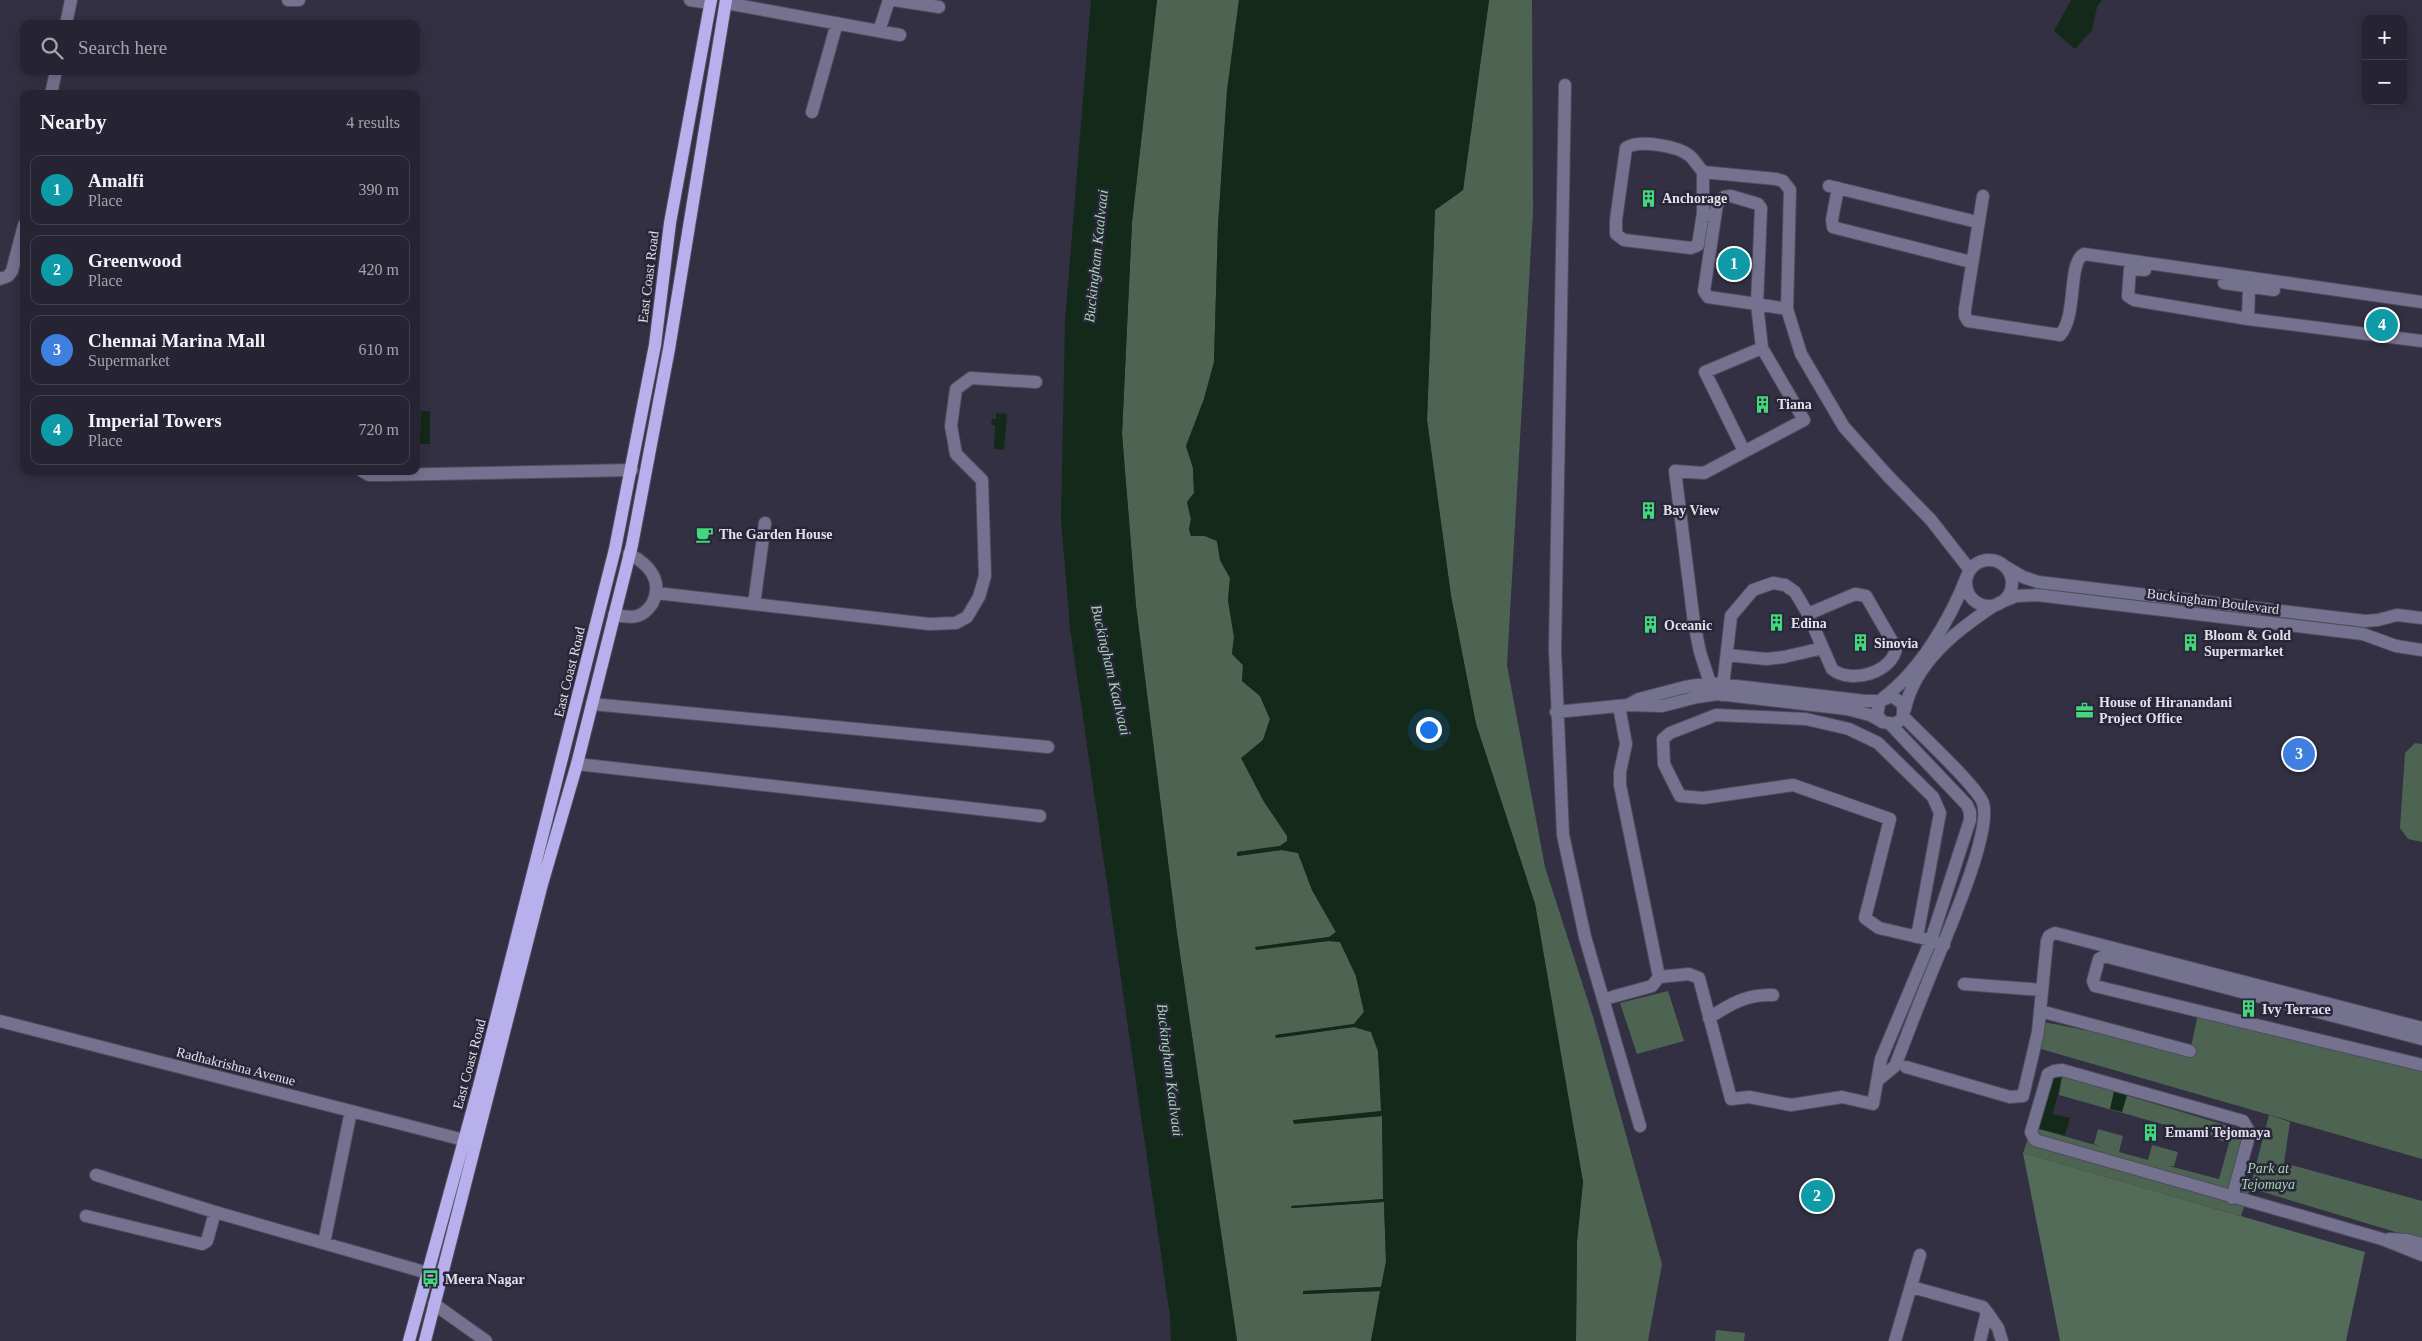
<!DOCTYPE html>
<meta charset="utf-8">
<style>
:root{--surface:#262432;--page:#32303e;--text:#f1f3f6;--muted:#a4a4ac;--line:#42414d;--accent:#0b8043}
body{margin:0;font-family:"Times New Roman",serif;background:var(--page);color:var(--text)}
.controls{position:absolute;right:15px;top:15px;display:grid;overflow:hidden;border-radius:10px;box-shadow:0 2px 12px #0003}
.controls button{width:45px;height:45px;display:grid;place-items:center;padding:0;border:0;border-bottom:1px solid var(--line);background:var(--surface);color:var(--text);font:25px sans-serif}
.you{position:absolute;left:1428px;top:729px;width:18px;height:18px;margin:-12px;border:4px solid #fff;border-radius:50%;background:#1a73e8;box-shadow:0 0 0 8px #1a73e833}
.badge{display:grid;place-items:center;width:32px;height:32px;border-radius:50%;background:var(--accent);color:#fff;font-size:16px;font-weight:700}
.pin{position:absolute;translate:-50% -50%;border:2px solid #fff;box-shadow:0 1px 5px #0006}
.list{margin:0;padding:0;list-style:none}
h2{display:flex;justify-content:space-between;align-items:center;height:65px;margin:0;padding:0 20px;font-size:21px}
h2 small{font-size:16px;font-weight:400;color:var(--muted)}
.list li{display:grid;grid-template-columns:32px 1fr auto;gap:15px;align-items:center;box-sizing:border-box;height:70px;margin:0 10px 10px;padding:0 10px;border:1px solid var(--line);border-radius:10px}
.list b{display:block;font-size:19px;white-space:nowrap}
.list p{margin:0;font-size:16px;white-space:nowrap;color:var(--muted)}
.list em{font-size:16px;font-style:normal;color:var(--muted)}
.icon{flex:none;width:28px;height:28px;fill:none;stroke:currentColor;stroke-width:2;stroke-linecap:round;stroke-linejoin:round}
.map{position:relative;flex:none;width:2422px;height:1341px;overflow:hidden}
.search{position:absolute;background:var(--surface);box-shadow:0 2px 12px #0003;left:20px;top:20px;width:400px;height:55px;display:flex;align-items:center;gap:12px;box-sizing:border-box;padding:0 18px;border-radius:10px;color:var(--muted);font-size:19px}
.panel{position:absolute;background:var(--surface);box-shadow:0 2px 12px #0003;left:20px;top:90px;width:400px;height:385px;border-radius:10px}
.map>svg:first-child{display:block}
.green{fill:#4e6453}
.forest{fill:#536c59}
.water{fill:#132919}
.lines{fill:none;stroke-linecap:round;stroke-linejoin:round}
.minor-casing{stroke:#4e4c5d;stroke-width:14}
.major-casing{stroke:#4e4c5d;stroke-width:14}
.minor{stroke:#757290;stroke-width:12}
.major{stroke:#b8b0ed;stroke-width:12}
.labels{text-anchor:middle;stroke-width:5;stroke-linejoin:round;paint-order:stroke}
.poi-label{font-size:14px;font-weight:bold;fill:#e1e0eb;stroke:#282638;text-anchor:start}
.street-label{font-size:14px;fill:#e1e0eb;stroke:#282638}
.park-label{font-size:14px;font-style:italic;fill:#a5d5b1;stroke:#282638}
.water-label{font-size:15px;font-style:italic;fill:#a3d3af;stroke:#282638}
</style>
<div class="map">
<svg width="2422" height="1341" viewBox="0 0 2422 1341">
<rect width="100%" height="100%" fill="#323042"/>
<path class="green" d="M1157,0H1239L1227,91L1218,225L1214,362L1204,399L1186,446L1193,468L1194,493L1187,502L1191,519L1189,529L1191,536H1205L1217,541L1220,560L1230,578L1228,600L1234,637L1232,654L1243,665L1242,681L1260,696L1270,719L1263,740L1249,752L1255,785L1287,836V841L1280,846L1237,852V856L1282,850L1298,853L1312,890L1336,932L1329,937L1256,947L1329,941L1340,942L1356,976L1364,1012L1354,1024L1276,1035V1038L1354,1027L1371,1032L1378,1051L1382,1111L1293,1121L1294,1123L1382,1116L1384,1199L1292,1206L1291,1208L1384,1202L1386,1262L1381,1287L1303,1291V1294L1381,1291L1371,1341H1237L1177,934L1136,606L1122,434L1132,222Z
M1489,0H1532L1533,212L1507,665L1545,867L1594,1020L1662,1264L1648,1341H1576L1577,1241L1583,1182L1535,904L1476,724L1451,596L1427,420L1435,210L1463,190Z
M2415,743L2422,744V842L2408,839L2400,828L2405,753Z
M1668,991L1684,1041L1637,1054L1620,1003Z
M2198,1014L2422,1070V1159L2041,1049L2039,1021L2190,1051Z
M2062,1076L2245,1131L2232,1183L2250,1188L2269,1115L2290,1122L2284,1163L2422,1201V1240L2250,1188L2241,1216L2023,1153L2032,1127L2102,1147L2094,1144L2098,1129L2123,1136L2119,1152L2148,1160L2152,1145L2178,1152L2174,1166H2169L2219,1179L2229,1143L2059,1095Z
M1716,1330L1745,1333L1744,1341H1715Z"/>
<path class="forest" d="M2023,1153L2365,1252L2346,1341H2060Z"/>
<path class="water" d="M1091,0H1157L1132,222L1122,434L1136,606L1177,934L1237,1341H1171L1170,1316L1070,628L1061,519L1065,322Z
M1239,0H1489L1463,190L1435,210L1427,420L1451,596L1476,724L1535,904L1583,1182L1577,1241L1576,1341H1371L1380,1291L1303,1294V1291L1381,1287L1386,1262L1384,1202L1292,1208L1291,1206L1383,1199L1382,1116L1294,1124L1293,1120L1381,1111L1378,1051L1371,1032L1354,1027L1276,1038L1275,1035L1354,1024L1364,1012L1356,976L1340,942L1329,941L1256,950L1255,947L1329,937L1336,932L1312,890L1298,853L1282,850L1237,856V852L1280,846L1287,841V836L1264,802L1241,758L1263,740L1270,719L1260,696L1242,681L1243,665L1232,654L1234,637L1228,600L1230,578L1220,560L1217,541L1205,536H1191L1189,529L1191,519L1187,502L1194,493L1193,468L1186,446L1204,399L1214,362L1218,225L1227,91Z
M2071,0H2102L2097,7L2092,30L2075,49L2054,31Z
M421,411H430V444H420Z
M996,413L1007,414L1004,450L994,449L995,425H991L992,419H996Z
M2050,1073L2062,1076L2053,1114L2070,1118L2065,1135L2032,1127Z
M2114,1091L2127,1095L2122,1112L2110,1109Z"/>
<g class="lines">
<defs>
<path id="minor" d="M288,0H299
M690,0L710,3
M894,0L939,7
M726,3L900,35
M66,24L71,0
M879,31L889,0
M1565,85L1555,650L1563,835L1585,937L1640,1126
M51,94L56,71
M812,112L837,23
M1703,172L1776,179L1783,181L1790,190L1787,309L1801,354L1844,427L1888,476L1931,520L1970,570
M1829,186L1977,222
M1838,188L1832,220L1833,227L1836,228L1971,262
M1731,196L1758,204L1761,208L1757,304L1708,297L1704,291L1717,204L1724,197Z
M1983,196L1965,309V316L1968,321L2060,335C2078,315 2067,263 2084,254L2422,302
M1703,213V172C1699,167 1695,161 1690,156C1678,146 1639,139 1626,148L1616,220V234L1624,240L1691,248L1698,245L1703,213L1715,217
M2145,270L2130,269L2128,296L2134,300L2248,319L2422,341
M0,279L8,276L12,271L24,225
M2224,283L2274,290
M2248,319L2249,287
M1744,451L1705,372L1762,348
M362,471L369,475H384L632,470
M1966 583a23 23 0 1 1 46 0a23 23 0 1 1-46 0Z
M2006,567L2023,577L2038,582L2365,621L2378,620L2397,615L2422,618
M656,593L929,624L956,623L967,617L979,597L985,576L982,480L956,454L951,426L956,389L971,378L1036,382
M1999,603L2016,596L2037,595L2363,634L2396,646L2422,650
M754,604L765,523
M614,615C622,616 630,618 637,616C644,614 648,610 652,604C664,581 649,564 629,554
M1727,655L1766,659L1784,657L1823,648
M1710,683L1700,652L1694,623L1675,471L1704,473L1804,420L1762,348L1757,304L1787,309
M1722,695L1731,616L1753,590L1773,583L1785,585L1795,592L1808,614L1832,669C1851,685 1893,672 1896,648L1866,596L1855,594L1808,614
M1883,698C1920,671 1951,618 1967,576
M592,704L1048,747
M1628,705L1639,699L1685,687L1710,683L1865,701H1880L1892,696L1903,704V718L1895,724L1882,722L1877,714L1880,701
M1905,709C1915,662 1957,630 1995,605
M1556,712L1628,705L1662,706L1697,697L1718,694L1847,709L1870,715L1881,721
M577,764L1040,816
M1917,937L1940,813L1933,797L1878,743L1849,729L1806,719L1716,715L1670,733L1663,739L1664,764L1680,796L1703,798L1793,785L1890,819L1865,918L1879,928L1931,940L1944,945
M1659,977L1689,974L1699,978L1731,1099L1749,1097L1791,1105L1842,1097L1873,1104L1881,1059L1931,940L1970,820V812L1967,805L1891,725
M1964,984L2042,990
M1612,997L1652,986L1659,977L1620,785V772L1626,744L1619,706
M2040,1011L2190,1051
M1709,1018C1730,1004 1747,994 1773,995
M0,1021L464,1140
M2422,1039L2104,956L2099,959L2093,981L2095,986L2099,987L2422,1065
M1906,1067L2010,1097L2023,1096L2038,1032L2047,941L2049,936L2055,933L2422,1028
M1879,1079L1895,1066C1906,1038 1916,1011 1927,984C1940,950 1993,834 1983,803C1977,786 1919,733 1903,716
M96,1175L215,1212L428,1273
M2232,1198L2249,1136V1131L2243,1121L2062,1070L2054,1071L2048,1074L2031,1132L2035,1140L2382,1239L2422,1255
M86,1216L202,1244L207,1241L215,1212
M2389,1239L2407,1240L2422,1244
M324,1243L351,1111
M1912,1287L1983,1307L1987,1312L1980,1341
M434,1304L486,1341
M1987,1312L1998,1328L2002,1341
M1895,1341L1920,1255"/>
<path id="major" d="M409,1341L479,1086L615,549L655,345L670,223L711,0
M425,1341L542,884L577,764L632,545L669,349L726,0"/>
</defs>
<use href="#minor" class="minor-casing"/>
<use href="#major" class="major-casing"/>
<use href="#minor" class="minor"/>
<use href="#major" class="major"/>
</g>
<defs>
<symbol id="building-bare" viewBox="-9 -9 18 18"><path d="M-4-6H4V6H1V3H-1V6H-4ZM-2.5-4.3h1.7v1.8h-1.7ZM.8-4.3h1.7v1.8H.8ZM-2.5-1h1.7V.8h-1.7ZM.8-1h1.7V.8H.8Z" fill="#42d77c" stroke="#282638" stroke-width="2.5" paint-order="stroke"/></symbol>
<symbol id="cafe-bare" viewBox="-9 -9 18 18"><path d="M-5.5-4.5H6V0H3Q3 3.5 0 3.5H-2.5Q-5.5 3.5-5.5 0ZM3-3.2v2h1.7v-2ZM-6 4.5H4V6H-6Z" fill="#42d77c" stroke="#282638" stroke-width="2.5" paint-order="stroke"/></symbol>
<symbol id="office-bare" viewBox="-9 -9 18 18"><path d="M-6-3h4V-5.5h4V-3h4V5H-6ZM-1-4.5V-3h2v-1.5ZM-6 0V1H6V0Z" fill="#42d77c" stroke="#282638" stroke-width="2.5" paint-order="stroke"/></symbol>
<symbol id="bus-bare" viewBox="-9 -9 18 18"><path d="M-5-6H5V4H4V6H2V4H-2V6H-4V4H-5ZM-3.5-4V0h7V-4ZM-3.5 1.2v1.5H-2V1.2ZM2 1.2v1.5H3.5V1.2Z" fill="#42d77c" stroke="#282638" stroke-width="2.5" paint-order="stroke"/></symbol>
</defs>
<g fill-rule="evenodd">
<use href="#building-bare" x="1636" y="186" width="25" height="25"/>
<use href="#building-bare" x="1750" y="392" width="25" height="25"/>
<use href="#building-bare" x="1636" y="498" width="25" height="25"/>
<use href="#cafe-bare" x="692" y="522" width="25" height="25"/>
<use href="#building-bare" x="1764" y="610" width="25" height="25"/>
<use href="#building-bare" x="1638" y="612" width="25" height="25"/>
<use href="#building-bare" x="1848" y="630" width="25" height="25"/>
<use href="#building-bare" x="2178" y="630" width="25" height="25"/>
<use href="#office-bare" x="2072" y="698" width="25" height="25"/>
<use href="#building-bare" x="2236" y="996" width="25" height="25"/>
<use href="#building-bare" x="2138" y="1120" width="25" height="25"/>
<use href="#bus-bare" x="418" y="1266" width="25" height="25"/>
</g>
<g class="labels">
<g class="poi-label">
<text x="1662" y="203">Anchorage</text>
<text x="1777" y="409">Tiana</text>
<text x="1663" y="515">Bay View</text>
<text x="719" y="539">The Garden House</text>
<text x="1791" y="628">Edina</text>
<text x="1664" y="630">Oceanic</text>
<text x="2204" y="640">Bloom &amp; Gold<tspan x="2204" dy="16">Supermarket</tspan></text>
<text x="1874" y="648">Sinovia</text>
<text x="2099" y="707">House of Hiranandani<tspan x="2099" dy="16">Project Office</tspan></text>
<text x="2262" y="1014">Ivy Terrace</text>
<text x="2165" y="1137">Emami Tejomaya</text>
<text x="445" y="1284">Meera Nagar</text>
</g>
<g class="street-label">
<text transform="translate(648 277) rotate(-83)" y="5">East Coast Road</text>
<text transform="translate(2213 601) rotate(7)" y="5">Buckingham Boulevard</text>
<text transform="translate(569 672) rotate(-76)" y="5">East Coast Road</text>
<text transform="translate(469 1064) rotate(-75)" y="5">East Coast Road</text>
<text transform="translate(236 1066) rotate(14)" y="5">Radhakrishna Avenue</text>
</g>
<g class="park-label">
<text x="2268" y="1173">Park at<tspan x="2268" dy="16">Tejomaya</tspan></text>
</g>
<g class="water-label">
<text transform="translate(1096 256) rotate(-84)" y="5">Buckingham Kaalvaai</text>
<text transform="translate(1111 670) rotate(77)" y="5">Buckingham Kaalvaai</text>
<text transform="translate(1170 1070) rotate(83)" y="5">Buckingham Kaalvaai</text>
</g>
</g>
</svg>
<div class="controls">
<button>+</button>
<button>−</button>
</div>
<div class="you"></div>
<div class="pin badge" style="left:1734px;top:264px;background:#0f9aa8">1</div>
<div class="pin badge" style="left:1817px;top:1196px;background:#0f9aa8">2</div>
<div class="pin badge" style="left:2299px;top:754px;background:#3f7fe0">3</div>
<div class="pin badge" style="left:2382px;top:325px;background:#0f9aa8">4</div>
<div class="search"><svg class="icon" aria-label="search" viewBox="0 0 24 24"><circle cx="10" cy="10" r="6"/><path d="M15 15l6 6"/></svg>Search here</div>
<section class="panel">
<h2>Nearby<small>4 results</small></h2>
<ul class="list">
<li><span class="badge" style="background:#0f9aa8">1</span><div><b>Amalfi</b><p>Place</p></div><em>390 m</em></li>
<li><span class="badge" style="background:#0f9aa8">2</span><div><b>Greenwood</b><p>Place</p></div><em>420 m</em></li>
<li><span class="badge" style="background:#3f7fe0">3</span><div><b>Chennai Marina Mall</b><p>Supermarket</p></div><em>610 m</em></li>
<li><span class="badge" style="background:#0f9aa8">4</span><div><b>Imperial Towers</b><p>Place</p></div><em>720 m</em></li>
</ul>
</section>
</div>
